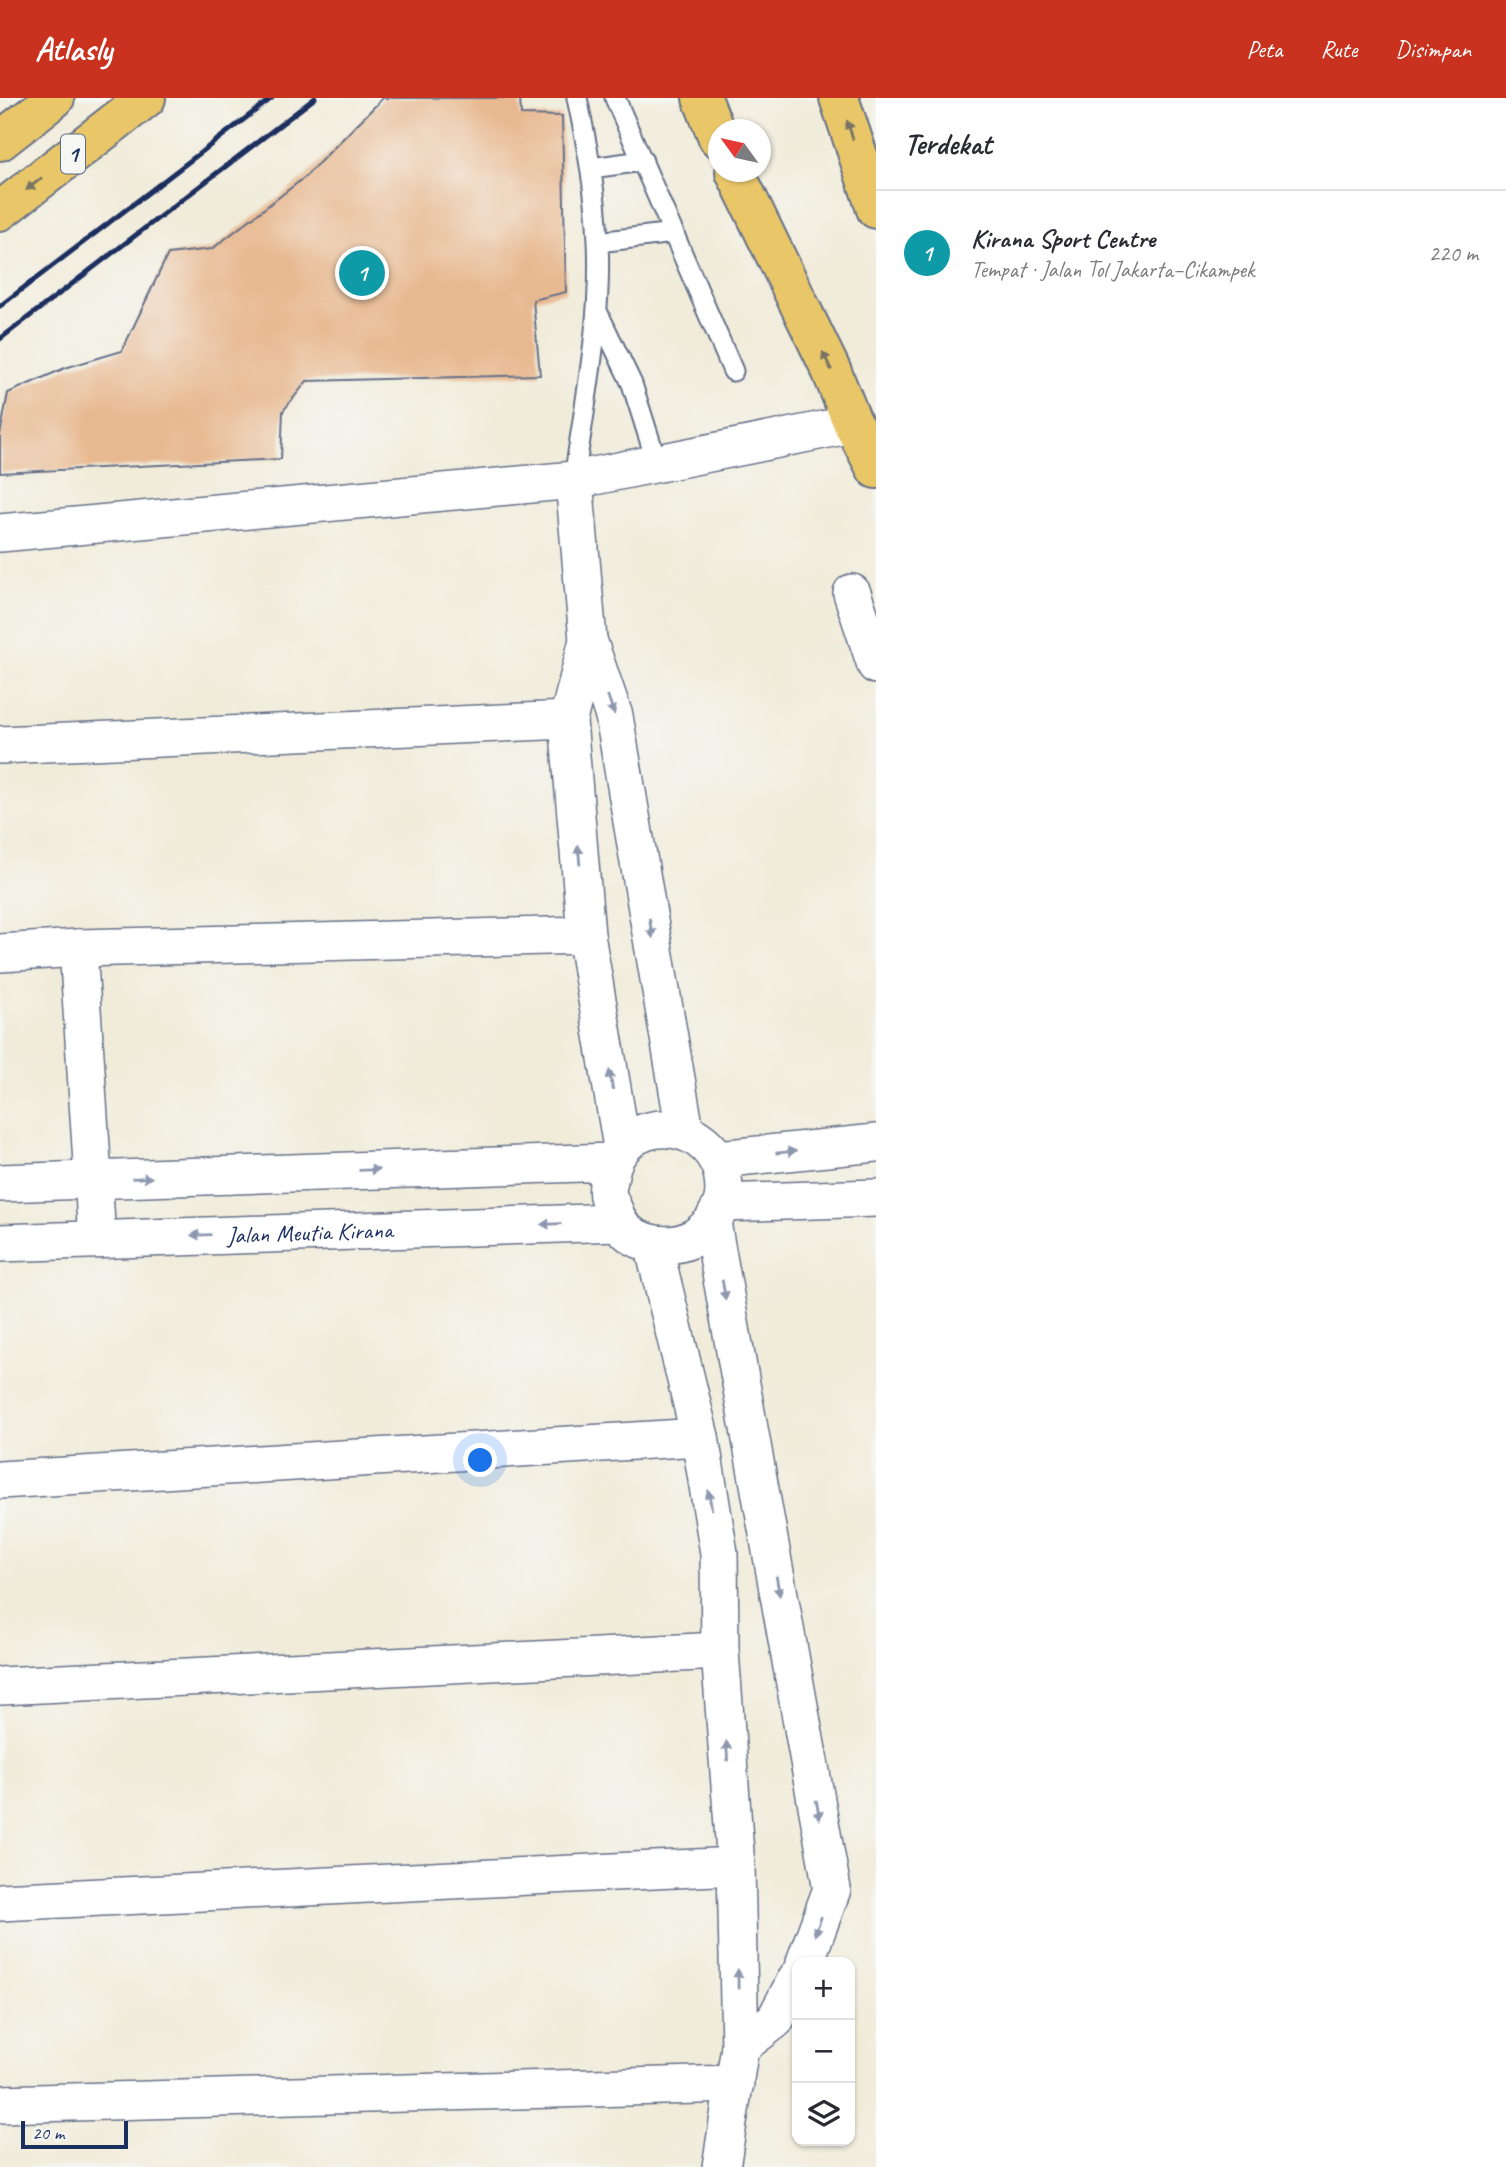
<!DOCTYPE html>
<html lang="id">
<meta charset="utf-8">
<style>
:root{--surface:#fff;--page:#f7f7f7;--text:#2b2b33;--muted:#7c7c81;--line:#e1e1e2;--accent:#c8321e}
body{margin:0;font-family:Caveat,sans-serif;background:var(--page);color:var(--text)}
.controls{position:absolute;right:21px;bottom:21px;display:grid;overflow:hidden;border-radius:14px;box-shadow:0 2px 5px #0004}
.controls button{width:63px;height:63px;display:grid;place-items:center;padding:0;border:0;border-bottom:2px solid var(--line);background:var(--surface);color:var(--text);font:35px sans-serif}
.compass{position:absolute;left:708px;top:21px;width:63px;height:63px;border-radius:50%;background:var(--surface);box-shadow:0 2px 5px #0004;rotate:303deg}
.scale{position:absolute;left:21px;bottom:18px;width:107px;box-sizing:border-box;padding-left:7px;border:4px solid #1b2f5e;border-top:0;font-size:19px;line-height:24px;white-space:nowrap;color:#1b2f5e;-webkit-text-stroke:5px #f6f6f2;paint-order:stroke}
.you{position:absolute;left:481px;top:1363px;width:24px;height:24px;margin:-18px;border:5px solid #fff;border-radius:50%;background:#1a73e8;box-shadow:0 0 0 10px #1a73e833}
.badge{display:grid;place-items:center;width:46px;height:46px;border-radius:50%;background:var(--accent);color:#fff;font-size:23px;font-weight:700}
.pin{position:absolute;translate:-50% -50%;border:4px solid #fff;box-shadow:0 2px 7px #0006}
.list{margin:0;padding:0;list-style:none}
h2{display:flex;justify-content:space-between;align-items:center;height:91px;margin:0;padding:0 28px;font-size:30px}
h2 small{font-size:23px;font-weight:400;color:var(--muted)}
.list li{display:grid;grid-template-columns:46px 1fr auto;gap:21px;align-items:center;box-sizing:border-box;height:126px;padding:0 28px;border-top:2px solid var(--line)}
.list b{display:block;font-size:26px;white-space:nowrap}
.list p{margin:0;font-size:23px;white-space:nowrap;color:var(--muted)}
.list em{font-size:23px;font-style:normal;color:var(--muted)}
.icon{flex:none;width:38px;height:38px;fill:none;stroke:currentColor;stroke-width:2;stroke-linecap:round;stroke-linejoin:round}
.map{position:relative;flex:none;width:876px;height:2069px;overflow:hidden}
header{display:flex;align-items:center;gap:42px;box-sizing:border-box;height:98px;padding:0 35px;background:var(--accent);color:#fff}
header strong{font-size:33px}
nav{display:flex;gap:38px;margin-inline-start:auto;font-size:24px}
main{display:flex}
aside{flex:1;background:var(--surface)}
.map>svg:first-child{display:block}
.building{fill:#e8b991}
.lines{fill:none;stroke-linecap:round;stroke-linejoin:round}
.service-casing{stroke:#667189;stroke-width:23}
.minor-casing{stroke:#667189;stroke-width:40}
.trunk-casing{stroke:#667189;stroke-width:42}
.motorway-casing{stroke:#667189;stroke-width:42}
.service{stroke:#fff;stroke-width:19}
.minor{stroke:#fff;stroke-width:37}
.trunk{stroke:#e9c769;stroke-width:38}
.motorway{stroke:#e9c769;stroke-width:38}
.rail{stroke:#1b2f5e;stroke-width:5}
.oneway{fill:#787363}
.oneway2{fill:#8d97ae}
.labels{text-anchor:middle;stroke-width:5;stroke-linejoin:round;paint-order:stroke}
.shield{fill:#f6f6f2;stroke:#5d6b8a;stroke-width:2}
.shield-label{font-size:23px;font-weight:bold;fill:#1b2f5e}
.street-label{font-size:24px;fill:#1b2f5e;stroke:#f6f6f2}
</style>
<header>
<strong>Atlasly</strong>
<nav><a>Peta</a><a>Rute</a><a>Disimpan</a></nav>
</header>
<main>
<div class="map">
<svg width="876" height="2069" viewBox="0 0 876 2069">
<rect width="100%" height="100%" fill="#f6f6f2"/>
<filter id="ink" filterUnits="userSpaceOnUse"><feTurbulence type="fractalNoise" baseFrequency=".0143" numOctaves="2"/><feDisplacementMap in="SourceGraphic" scale="14" xChannelSelector="R" yChannelSelector="G"/><feConvolveMatrix kernelMatrix="1 2 1 2 8 2 1 2 1" color-interpolation-filters="sRGB"/></filter>
<filter id="wash" filterUnits="userSpaceOnUse"><feTurbulence type="fractalNoise" baseFrequency=".00686" numOctaves="4" result="noise"/><feDisplacementMap in="SourceGraphic" scale="28" xChannelSelector="R" yChannelSelector="G"/><feGaussianBlur stdDeviation="1.57" result="paint"/><feColorMatrix in="noise" values="0 0 0 0 0 0 0 0 0 0 0 0 0 0 0 0 0 1.4 0 .05"/><feComposite in="paint" operator="in"/></filter>
<g filter="url(#wash)">
<rect width="100%" height="100%" fill="#f1ecda"/>
<g id="blocks">
<path class="building" d="M383,0H520L521,17L562,18L566,194L533,202L540,277L307,283L283,313L281,361L0,375V337L8,295L65,270L122,253L168,156L212,151L305,79Z"/>
</g>
</g>
<g filter="url(#ink)">
<use href="#blocks" fill-opacity="0" stroke="#667189" stroke-width="2"/>
<g class="lines">
<defs>
<path id="service" d="M615,0L733,273
M591,70L643,63
M598,144L674,135
M597,213L632,286L657,365
M574,382C585,303 602,222 598,143C596,94 587,47 577,0"/>
<g id="minor">
<path d="M574,382L588,542L614,618L685,1033"/>
<path d="M0,435L574,382L853,326"/>
<path d="M852,495L876,567"/>
<path d="M588,542L568,622L586,837L622,1049"/>
<path d="M0,647L568,622"/>
<path d="M78,850L97,1141"/>
<path d="M0,855L78,850L586,837"/>
<path d="M718,1061L876,1045"/>
<path d="M0,1085L612,1064"/>
<path d="M722,1105L876,1100"/>
<path d="M712,1125C707,1129 701,1136 695,1139C670,1154 628,1147 616,1118C614,1111 610,1105 608,1098C606,1091 609,1084 610,1077C620,1016 705,1016 722,1074C724,1084 725,1096 722,1106C719,1112 715,1119 712,1125L832,1791L805,1864"/>
<path id="s1" d="M0,1145L619,1124"/>
<path d="M653,1146L700,1339L719,1455L720,1553L736,1768L740,1949L721,2069"/>
<path d="M0,1382L700,1339"/>
<path d="M0,1588L720,1553"/>
<path d="M0,1804L736,1768"/>
<path d="M740,1949L775,1922L797,1880"/>
<path d="M0,2006L735,1986"/>
</g>
<path id="trunk" d="M702,0L718,40
M839,0L876,111
M735,74L831,272L853,326L876,371"/>
<path id="motorway" d="M0,43L55,0
M0,113L146,0"/>
</defs>
<use href="#service" class="service-casing"/>
<use href="#minor" class="minor-casing"/>
<use href="#trunk" class="trunk-casing"/>
<use href="#motorway" class="motorway-casing"/>
<use href="#service" class="service"/>
<use href="#minor" class="minor"/>
<use href="#trunk" class="trunk"/>
<use href="#motorway" class="motorway"/>
<path class="rail" d="M0,208L272,0
M0,241L315,0"/>
</g>
<defs><path id="oneway-solid" d="M-6-.8H1V-3.2L6.5 0L1 3.2V.8H-6Z" transform="scale(1.75)"/></defs>
<g class="oneway">
<use href="#oneway-solid" transform="translate(850 32) rotate(-108)"/>
<use href="#oneway-solid" transform="translate(34 86) rotate(142)"/>
<use href="#oneway-solid" transform="translate(827 263) rotate(-116)"/>
</g>
<g class="oneway2">
<use href="#oneway-solid" transform="translate(611 607) rotate(71)"/>
<use href="#oneway-solid" transform="translate(579 757) rotate(-95)"/>
<use href="#oneway-solid" transform="translate(651 830) rotate(80)"/>
<use href="#oneway-solid" transform="translate(611 982) rotate(-100)"/>
<use href="#oneway-solid" transform="translate(786 1054) rotate(-6)"/>
<use href="#oneway-solid" transform="translate(369 1072) rotate(-2)"/>
<use href="#oneway-solid" transform="translate(142 1080) rotate(-2)"/>
<use href="#oneway-solid" transform="translate(551 1126) rotate(178)"/>
<use href="#oneway-solid" transform="translate(201 1137) rotate(178)"/>
<use href="#oneway-solid" transform="translate(724 1192) rotate(80)"/>
<use href="#oneway-solid" transform="translate(710 1402) rotate(-100)"/>
<use href="#oneway-solid" transform="translate(778 1488) rotate(80)"/>
<use href="#oneway-solid" transform="translate(727 1653) rotate(-94)"/>
<use href="#oneway-solid" transform="translate(818 1712) rotate(80)"/>
<use href="#oneway-solid" transform="translate(818 1828) rotate(110)"/>
<use href="#oneway-solid" transform="translate(738 1881) rotate(-91)"/>
</g>
</g>
<g class="labels">
<rect class="shield" x="61" y="36.5" width="24" height="39" rx="5"/>
<g class="shield-label">
<text x="73" y="64">1</text>
</g>
<g class="street-label">
<text dy="8" stroke="none"><textPath href="#s1" startOffset="310">Jalan Meutia Kirana</textPath></text>
</g>
</g>
</svg>
<div class="controls">
<button>+</button>
<button>−</button>
<button><svg class="icon" aria-label="layers" viewBox="0 0 24 24"><path d="M12 4l9 5-9 5-9-5zM3 14l9 5 9-5"/></svg></button>
</div>
<svg class="compass" viewBox="-18 -18 36 36"><path d="M0-13l5 13h-10z" fill="#e53935"/><path d="M0 13l5-13h-10z" fill="#7c7c81"/></svg>
<div class="scale">20 m</div>
<div class="you"></div>
<div class="pin badge" style="left:362px;top:175px;background:#0f9aa8">1</div>
</div>
<aside>
<h2>Terdekat<small></small></h2>
<ul class="list">
<li><span class="badge" style="background:#0f9aa8">1</span><div><b>Kirana Sport Centre</b><p>Tempat · Jalan Tol Jakarta–Cikampek</p></div><em>220 m</em></li>
</ul>
</aside>
</main>
